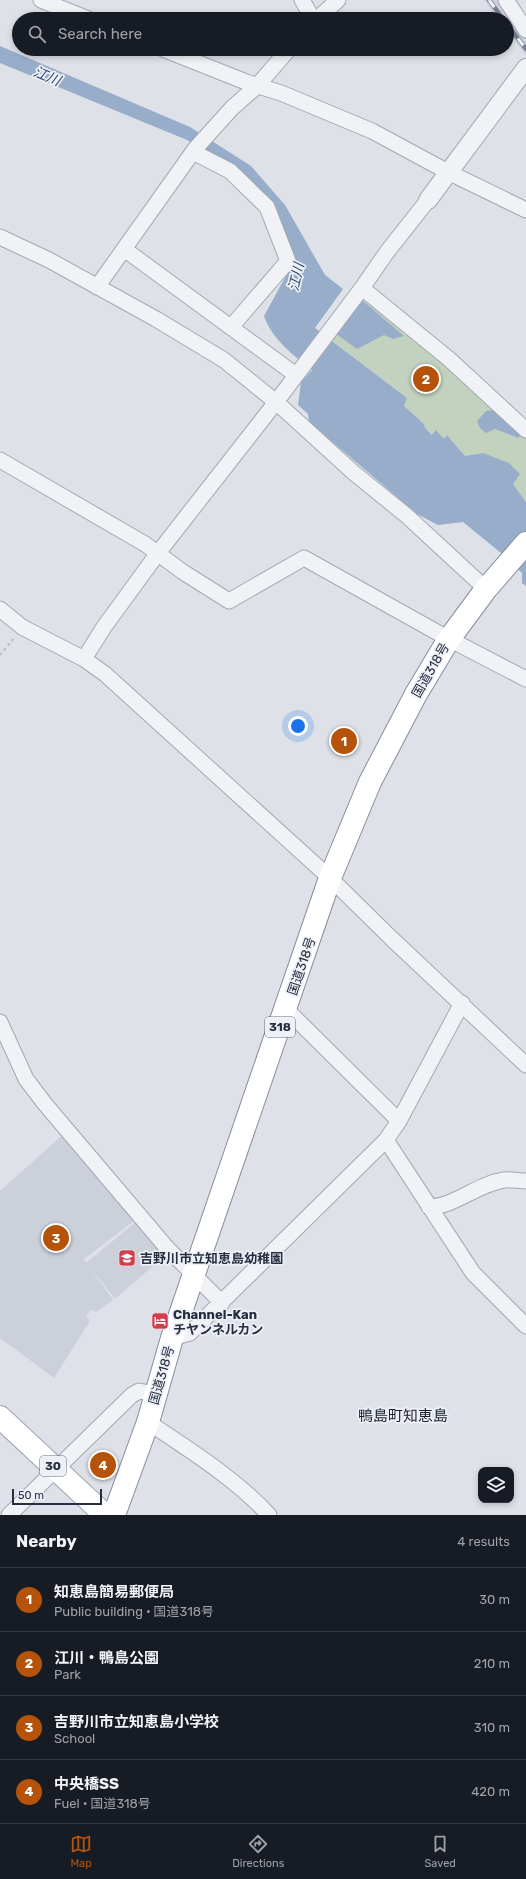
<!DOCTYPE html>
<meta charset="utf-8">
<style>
:root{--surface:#171b24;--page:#20242c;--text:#f1f3f6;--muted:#9ea1a6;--line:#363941;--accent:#b45309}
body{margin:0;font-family:Rubik,"Noto Sans JP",sans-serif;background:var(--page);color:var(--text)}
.controls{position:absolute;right:12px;bottom:12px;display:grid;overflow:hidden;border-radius:8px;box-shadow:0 2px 6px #0003}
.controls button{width:36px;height:36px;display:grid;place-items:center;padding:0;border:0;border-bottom:1px solid var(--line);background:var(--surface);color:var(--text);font:20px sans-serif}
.scale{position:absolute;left:12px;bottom:10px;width:90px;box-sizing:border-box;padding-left:4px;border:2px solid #272e3f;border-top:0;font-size:11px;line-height:14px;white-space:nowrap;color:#272e3f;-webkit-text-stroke:3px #edf0f6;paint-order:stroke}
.you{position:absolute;left:298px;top:726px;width:14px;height:14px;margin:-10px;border:3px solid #fff;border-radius:50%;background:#1a73e8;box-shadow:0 0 0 6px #1a73e833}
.badge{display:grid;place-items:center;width:26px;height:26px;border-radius:50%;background:var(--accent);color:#fff;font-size:13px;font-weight:700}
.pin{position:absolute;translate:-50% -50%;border:2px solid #fff;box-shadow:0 1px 4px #0006}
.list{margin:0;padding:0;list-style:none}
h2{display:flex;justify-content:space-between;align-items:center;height:52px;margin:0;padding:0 16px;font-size:17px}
h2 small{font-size:13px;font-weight:400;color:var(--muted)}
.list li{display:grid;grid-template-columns:26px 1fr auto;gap:12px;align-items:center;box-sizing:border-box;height:64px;padding:0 16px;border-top:1px solid var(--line)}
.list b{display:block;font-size:15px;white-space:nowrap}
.list p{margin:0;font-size:13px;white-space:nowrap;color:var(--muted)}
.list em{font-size:13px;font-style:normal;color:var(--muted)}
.icon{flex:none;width:22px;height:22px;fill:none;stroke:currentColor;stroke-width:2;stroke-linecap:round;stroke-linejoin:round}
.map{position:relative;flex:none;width:526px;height:1515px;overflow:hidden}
.search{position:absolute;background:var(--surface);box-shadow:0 2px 6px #0003;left:12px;right:12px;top:12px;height:44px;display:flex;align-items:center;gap:10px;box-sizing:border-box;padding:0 14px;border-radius:22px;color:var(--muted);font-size:15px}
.sheet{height:308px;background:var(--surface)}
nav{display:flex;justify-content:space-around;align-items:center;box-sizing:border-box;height:56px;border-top:1px solid var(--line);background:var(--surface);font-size:11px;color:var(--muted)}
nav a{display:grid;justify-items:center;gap:2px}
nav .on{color:var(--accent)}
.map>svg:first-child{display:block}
.built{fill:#ccd0da}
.green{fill:#c2d2bf}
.water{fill:#97adc9}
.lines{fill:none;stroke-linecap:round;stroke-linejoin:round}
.minor-casing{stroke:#a3a8b2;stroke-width:17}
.tertiary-casing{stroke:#a3a8b2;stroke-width:20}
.primary-casing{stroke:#9da5b4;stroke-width:24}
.trunk-casing{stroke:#858d9f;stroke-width:24}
.path{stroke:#bcbfc6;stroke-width:2;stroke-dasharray:3 3;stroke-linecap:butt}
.minor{stroke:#f1f2f6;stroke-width:15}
.tertiary{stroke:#f1f2f6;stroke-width:18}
.primary{stroke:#fff;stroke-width:22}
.trunk{stroke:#fff;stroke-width:22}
.rail-casing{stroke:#777f92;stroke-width:4.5}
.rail{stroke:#edf0f6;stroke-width:3;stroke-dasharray:9;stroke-linecap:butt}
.labels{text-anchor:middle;stroke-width:3.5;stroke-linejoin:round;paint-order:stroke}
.shield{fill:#edf0f6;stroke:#626876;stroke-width:1}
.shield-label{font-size:12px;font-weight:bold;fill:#272e3f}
.street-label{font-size:13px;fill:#272e3f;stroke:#edf0f6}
.poi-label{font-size:13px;font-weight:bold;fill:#272e3f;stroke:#edf0f6;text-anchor:start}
.water-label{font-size:14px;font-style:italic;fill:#2f4a74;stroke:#edf0f6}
.quarter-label{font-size:15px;fill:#191f30;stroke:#edf0f6}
</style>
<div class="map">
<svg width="526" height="1515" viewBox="0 0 526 1515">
<rect width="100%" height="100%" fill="#dee1e8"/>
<path class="built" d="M484,0H498L526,39V56L507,30V19H498Z
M66,1132L138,1218L84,1259L86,1263L137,1221L168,1253L115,1299L89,1266L113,1300L96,1312L91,1310L86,1316L90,1321L54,1378L0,1338V1191Z"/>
<path class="green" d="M362,288L526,435V502L513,484L483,453L465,456L447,435L444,439L432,435L425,428L424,424L404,406L407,398L325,335Z"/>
<path class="water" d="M0,46L190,127L251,166L285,205L325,275L343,289L315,328L407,398L404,406L424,424L425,428L432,435L436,430L444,439L447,435L465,456L483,453L509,463L520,474L513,484L526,502V586L522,583V573L501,553L463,522L438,525L417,514L309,422L308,414L298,405L301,382L312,370C293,355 272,339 264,316L295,259L238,171L187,140L0,63Z
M362,300L404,336L393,339L384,335L357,349L335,333Z
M492,410H498L524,433L518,438L495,429L486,433L480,428L477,421L486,411Z"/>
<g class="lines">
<defs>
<path id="minor" d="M41,0L88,19
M302,0L313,19
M506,0L526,30
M317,19L338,0
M163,49L246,82L281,93L372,131L448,172L526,210
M193,152L230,171L267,207L288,261L231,327
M0,237L49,260L156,319L224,360L276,402L354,473L407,516L486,589
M124,249L296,375
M97,287L195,149L232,108L257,86L289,49
M362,288L449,359L526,430
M0,460L145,544L183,572L229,601L304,558L449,639L526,679
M0,609L22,627L84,659L105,674L330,878L391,938L526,1065
M84,659L104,627L158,553L276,402L362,288L387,252L428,200
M286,1009L399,1121
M0,1022L26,1079L45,1104L167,1248L222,1303
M386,1140L473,1273L526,1326
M429,1207C456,1206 477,1184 504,1180C511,1179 519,1181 526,1181
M172,1338L190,1333L386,1140L399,1121L462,1003
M148,1422C189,1450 235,1478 269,1515
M9,1515L132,1395L139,1391L155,1394"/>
<path id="tertiary" d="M428,200L526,68"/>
<path id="primary" d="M0,1417L105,1515"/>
<path id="trunk" d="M114,1515L148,1422L172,1338L330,878L370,782L416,694L449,639L486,589L526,543"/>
</defs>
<use href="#minor" class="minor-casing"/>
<use href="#tertiary" class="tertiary-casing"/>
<use href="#primary" class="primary-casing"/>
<use href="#trunk" class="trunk-casing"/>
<path class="path" d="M0,655L14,638"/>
<use href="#minor" class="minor"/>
<use href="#tertiary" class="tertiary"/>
<use href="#primary" class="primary"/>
<use href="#trunk" class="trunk"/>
<defs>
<path id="rail" d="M489,0L503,19
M507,24L526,49"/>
</defs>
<use href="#rail" class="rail-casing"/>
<use href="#rail" class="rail"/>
</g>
<defs>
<symbol id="school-square" viewBox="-11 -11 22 22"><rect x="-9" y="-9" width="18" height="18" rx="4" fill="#d23e4b" stroke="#edf0f6"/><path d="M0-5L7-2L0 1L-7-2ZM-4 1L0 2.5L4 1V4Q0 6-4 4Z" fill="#fff"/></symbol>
<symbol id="hotel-square" viewBox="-11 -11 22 22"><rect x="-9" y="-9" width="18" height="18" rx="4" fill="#d23e4b" stroke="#edf0f6"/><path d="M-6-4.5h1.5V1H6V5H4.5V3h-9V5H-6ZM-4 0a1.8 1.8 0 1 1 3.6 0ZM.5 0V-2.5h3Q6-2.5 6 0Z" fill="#fff"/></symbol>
</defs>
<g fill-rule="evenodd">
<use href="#school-square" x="117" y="1248" width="20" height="20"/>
<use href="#hotel-square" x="150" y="1311" width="20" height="20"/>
</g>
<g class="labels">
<g class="shield">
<rect x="265" y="1017" width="30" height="20" rx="3"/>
<rect x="40" y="1456" width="26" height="20" rx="3"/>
</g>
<g class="shield-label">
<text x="280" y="1031">318</text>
<text x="53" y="1470">30</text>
</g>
<g class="street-label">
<text transform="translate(430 670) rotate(-60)" y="5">国道318号</text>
<text transform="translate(301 966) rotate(-71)" y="5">国道318号</text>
<text transform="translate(161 1375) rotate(-74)" y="5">国道318号</text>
</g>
<g class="poi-label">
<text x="140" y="1263">吉野川市立知恵島幼稚園</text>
<text x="173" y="1319">Channel-Kan<tspan x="173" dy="15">チヤンネルカン</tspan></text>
</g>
<g class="water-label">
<text transform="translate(47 76) rotate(23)" y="5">江川</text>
<text transform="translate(296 277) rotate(-77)" y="5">江川</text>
</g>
<g class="quarter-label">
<text x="403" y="1421">鴨島町知恵島</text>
</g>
</g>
</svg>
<div class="controls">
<button><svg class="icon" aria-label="layers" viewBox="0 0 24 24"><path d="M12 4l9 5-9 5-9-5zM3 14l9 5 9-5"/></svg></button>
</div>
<div class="scale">50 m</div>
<div class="you"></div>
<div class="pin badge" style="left:344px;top:741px">1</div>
<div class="pin badge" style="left:426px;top:379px">2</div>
<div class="pin badge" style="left:56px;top:1238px">3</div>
<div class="pin badge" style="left:103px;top:1465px">4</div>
<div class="search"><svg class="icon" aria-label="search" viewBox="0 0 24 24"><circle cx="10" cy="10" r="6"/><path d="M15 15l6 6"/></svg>Search here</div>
</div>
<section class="sheet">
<h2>Nearby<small>4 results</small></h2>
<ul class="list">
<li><span class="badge">1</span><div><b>知恵島簡易郵便局</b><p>Public building · 国道318号</p></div><em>30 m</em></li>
<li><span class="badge">2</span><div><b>江川・鴨島公園</b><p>Park</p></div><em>210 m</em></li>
<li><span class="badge">3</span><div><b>吉野川市立知恵島小学校</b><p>School</p></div><em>310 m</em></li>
<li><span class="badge">4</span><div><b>中央橋SS</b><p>Fuel · 国道318号</p></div><em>420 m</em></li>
</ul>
</section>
<nav>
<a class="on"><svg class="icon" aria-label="map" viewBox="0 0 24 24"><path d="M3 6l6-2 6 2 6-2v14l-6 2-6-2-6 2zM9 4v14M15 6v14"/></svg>Map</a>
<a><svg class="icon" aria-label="directions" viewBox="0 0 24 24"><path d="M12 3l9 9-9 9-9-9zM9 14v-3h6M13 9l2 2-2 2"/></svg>Directions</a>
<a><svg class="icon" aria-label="saved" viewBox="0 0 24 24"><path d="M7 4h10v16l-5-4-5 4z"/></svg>Saved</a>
</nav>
